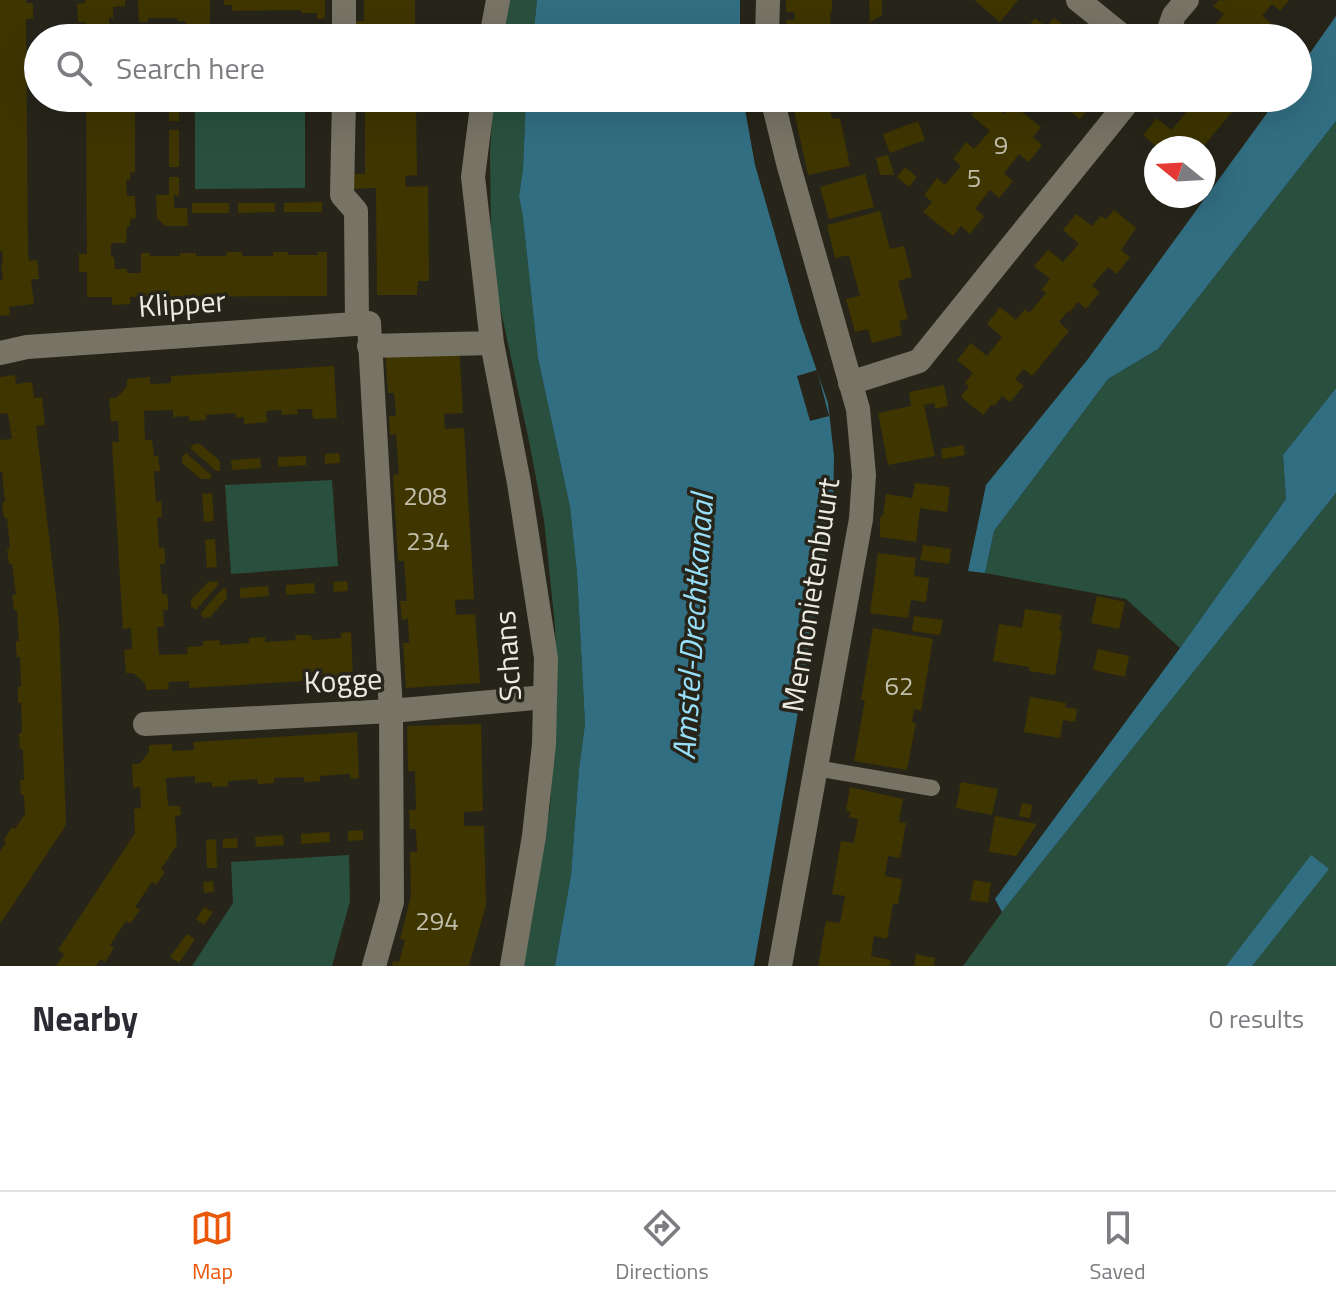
<!DOCTYPE html>
<style>
:root{--surface:#fff;--page:#f7f7f7;--text:#2b2b33;--muted:#7c7c81;--line:#e1e1e2;--accent:#ea580c}
body{margin:0;font-family:"Titillium Web",sans-serif;background:var(--page);color:var(--text)}
.compass{position:absolute;left:1144px;top:136px;width:72px;height:72px;border-radius:50%;background:var(--surface);box-shadow:0 8px 32px #0002;rotate:288deg}
.list{margin:0;padding:0;list-style:none}
h2{display:flex;justify-content:space-between;align-items:center;height:104px;margin:0;padding:0 32px;font-size:34px}
h2 small{font-size:26px;font-weight:400;color:var(--muted)}
.icon{flex:none;width:44px;height:44px;fill:none;stroke:currentColor;stroke-width:2;stroke-linecap:round;stroke-linejoin:round}
.map{position:relative;flex:none;width:1336px;height:966px;overflow:hidden}
.search{position:absolute;background:var(--surface);box-shadow:0 8px 32px #0002;left:24px;right:24px;top:24px;height:88px;display:flex;align-items:center;gap:20px;box-sizing:border-box;padding:0 28px;border-radius:44px;color:var(--muted);font-size:30px}
.sheet{height:224px;background:var(--surface)}
nav{display:flex;justify-content:space-around;align-items:center;box-sizing:border-box;height:112px;border-top:2px solid var(--line);background:var(--surface);font-size:22px;color:var(--muted)}
nav a{display:grid;justify-items:center;gap:4px}
nav .on{color:var(--accent)}
.map>svg:first-child{display:block}
.green{fill:#29503e}
.water{fill:#326e82}
.pier{fill:#272519}
.building{fill:#3e3500}
.lines{fill:none;stroke-linecap:round;stroke-linejoin:round}
.lane{stroke:#777466;stroke-width:16}
.street{stroke:#777466;stroke-width:24}
.labels{text-anchor:middle;stroke-width:7;stroke-linejoin:round;paint-order:stroke}
.number-label{font-size:26px;fill:#c0beaa}
.street-label{font-size:30px;fill:#ecebe3;stroke:#272519}
.water-label{font-size:32px;font-style:italic;fill:#98dff9;stroke:#272519}
</style>
<div class="map">
<svg width="1336" height="966" viewBox="0 0 1336 966">
<rect width="100%" height="100%" fill="#272519"/>
<path class="green" d="M507,0H537L533,38H502Z
M195,98H305V188L195,189Z
M493,98H526L523,169L519,196L523,218L538,358L570,507L577,573L585,724L579,769L571,875L555,966H523L550,807L557,696L555,626L544,520L530,446L498,297L491,236L490,155Z
M1336,121V388L1283,455L1286,499L1180,648L1126,599L985,573L994,531L1108,379L1158,349Z
M332,480L338,566L231,574L225,485Z
M1336,493V966H963L1002,912Z
M349,855L350,901L332,966H192L233,903L231,862Z"/>
<path class="water" d="M537,0H740V38H533Z
M1336,16V121L1158,349L1108,379L994,531L985,573L968,571L986,485L1088,359L1278,98H1298V70Z
M526,98H743L755,165L800,322L828,403L834,456L833,510L754,966H555L571,875L579,769L585,724L577,573L570,507L538,358L523,218L519,196L523,169Z
M1336,388V493L1002,912L995,899L1180,648L1286,499L1283,455Z
M1311,855L1329,869L1252,966H1226Z"/>
<path class="pier" d="M817,370L829,416L810,421L797,376Z"/>
<path class="building" d="M0,0H26V3H33V19H26L28,250L29,261L37,260L39,279H31L34,304L9,307L10,315L0,316V280L3,279L1,263H3L2,251H0Z
M85,0H125V6L113,7V18H109V32H129V38H85V22H78L77,4L85,3Z
M138,0H210V27H186V21H178V18H148V22H139Z
M224,0H325V18L317,19V13H301V10L232,11V5H224Z
M364,0H415V38H364V36H356V21H364Z
M786,0H832V12H830L832,38H786V20H794L795,16L794,12H786Z
M869,0H882V15L870,22Z
M974,0H1018L1000,22Z
M1219,0L1225,1L1226,0H1289L1280,11L1272,4L1262,16L1271,23L1258,38H1232L1215,25L1224,14L1213,6Z
M1035,18L1046,27L1054,18L1071,31L1065,38H1019Z
M86,98H135V172L130,173V180H126L127,196H135L136,218L130,219V226H127L126,243H111V257H114L115,269H127V273H141V253H150V256H180V253H196V256H226L227,252H242V256H273V252H288V255H318V252H327V296L130,297V304L112,305V297H87V272H79V254H87Z
M169,98H179V121H169Z
M365,98H416L417,175L405,176L406,187L428,186L429,281H418L417,295H377L376,188L349,189V174H365Z
M785,98H812L813,100L786,104Z
M1075,98H1097L1080,119L1071,112L1079,102Z
M1174,98H1231L1229,101L1236,107L1202,148H1158L1143,135L1157,118L1171,130L1179,121L1187,111L1173,100Z
M985,99L1004,114L1012,104L1041,127L1033,137L1042,145L1029,162L1019,154L1004,173L1013,181L999,198L990,190L982,200L975,209L984,216L970,234L961,226L953,236L923,212L932,202L924,195L937,178L945,185L961,166L953,159L966,142L974,149L990,131L971,115Z
M829,104L832,119L840,118L850,166L808,175L794,111Z
M918,121L925,140L890,153L883,134Z
M169,130H179V167H169Z
M888,155L894,175H880L876,158Z
M905,167L917,177L909,187L897,177Z
M865,174L874,207L829,219L820,187Z
M169,177H179V196L174,195V208H187L188,226H165L157,218L156,195H169Z
M322,202V212H284V203Z
M192,203H229V213H192Z
M238,203H275V212L238,213Z
M1114,210L1136,228L1121,250L1130,257L1117,274L1108,267L1092,286L1100,292L1086,309L1078,302L1069,313L1068,311L1059,322L1069,331L1032,376L1024,369L1015,379L1024,386L1010,402L1002,396L994,406L992,404L983,415L961,397L969,386L965,383L973,373L957,360L971,343L987,356L1002,337L987,324L1000,307L1016,320L1025,309L1029,313L1046,293L1041,290L1050,279L1034,266L1048,250L1063,262L1079,244L1063,230L1076,214L1092,226L1101,216L1106,219Z
M880,211L890,249L904,246L912,277L898,281L908,319L899,321L902,335L872,343L868,329L855,332L846,299L860,296L849,255L835,258L827,225Z
M459,344L463,413L444,414L445,429L464,428L474,599L455,600L456,615L475,614L480,683L406,688L403,643H409L408,619L402,620L400,601H407L404,561H398L393,475L399,474L396,434L390,435L389,416H396L394,393H388L385,349Z
M334,366L337,418L313,419L312,409H297L298,414L282,415L281,410L266,411L267,422L244,424V417L236,418L235,413L206,415V420L189,421V416L173,417V410L144,411L145,440H152L154,456H158L160,471H154L155,487L156,502L161,501L162,517L157,518L159,548L164,547L165,555V564H160L162,594H167L168,601V610H163L164,626L157,627L159,655L188,654L187,647L203,646V641L219,640L220,645L234,644L249,643V638L265,637V642L296,640L295,635H311L312,640L341,638V633L351,632L353,678L189,688V681L168,682L169,689L146,690L145,683L133,673H126L124,650L132,649L131,628L123,629L112,442H119L118,421H111L109,398H116L122,392L127,386V379L150,377V384L171,383V376Z
M15,375L16,384L32,382L34,398L42,397L45,425L36,426L59,621L66,825L0,924V852L6,842L4,840L12,827L15,829L25,814L24,795H21L20,780H24L23,749H20L19,733H22L21,703H18V687H21L20,657H17L16,649V641H19L17,610H14L12,595L16,594L12,564H9L8,556L7,549L10,548L7,518H4L3,511L2,503L5,502L2,472H0V440L12,439L8,413L0,414V377Z
M944,385L948,406L935,409L934,403L924,405L935,456L888,465L878,413L911,406L909,392Z
M194,444H200L220,461V471H216L190,448Z
M963,445L965,455L942,459L941,449Z
M186,453L211,475V479H201L182,463V457Z
M339,453L340,463L325,464V454Z
M306,456V465L278,467V457Z
M260,458L261,468L232,470L231,460Z
M915,483L950,487L947,512L920,508L916,542L880,537V518L883,515L886,494L912,498Z
M212,493L214,521L204,522L202,494Z
M215,539L217,567L207,568L205,540Z
M923,545L951,549L949,564L920,560Z
M878,553L916,558L914,576L929,578L926,602L911,600L908,618L870,613Z
M218,581V585L196,610L191,606V600L208,582Z
M347,581L348,591L334,592L333,582Z
M314,583L315,593L286,595V585Z
M268,586L269,596L240,598V588Z
M226,588L227,598L210,617L204,618L200,614L222,589Z
M1097,596L1125,602L1119,629L1091,623Z
M1025,609L1062,615L1059,630L1062,631L1055,675L1029,671V667L993,661L999,624L1022,628Z
M914,616L943,620L940,635L912,631Z
M873,628L933,639L921,711L914,709L912,722L916,723L907,770L854,761L865,700H861Z
M1098,649L1129,656L1125,677L1093,670Z
M1030,697L1066,703L1065,707L1077,709L1075,722L1063,720L1060,738L1024,732Z
M481,724L483,811L464,812V826H484L486,905L469,966H392L393,961L399,962L405,940L400,939L411,896L410,852H417L416,829H410L409,810H416L415,771H408L407,726Z
M357,732L359,778L350,779V774L320,776V781L304,782V777L274,778V783L258,784L257,779L228,781V786L212,787V782L195,783V776L166,778L168,806H180L181,815L175,816L177,845L161,869L165,872L156,885L152,882L135,907L140,910L135,917L131,923L126,921L110,945L114,948L105,962L101,959L96,966H56L64,954L58,950L135,833L134,809L141,808L140,787L133,788L132,764H139L149,752V745L172,744V751L194,750L193,742Z
M961,782L998,789L992,815L956,808Z
M850,787L903,799L899,822L906,823L900,858L888,856L885,876L902,879L898,904H893L887,939L874,936L871,956L891,960L890,966H818L826,921L840,923L845,896L832,894L841,841L854,843L858,819L849,817L851,812L846,811Z
M1022,803L1032,805L1030,818L1019,816Z
M995,816L1037,824L1016,856L989,852Z
M363,830V840L348,841V831Z
M329,832L330,842L301,844V834Z
M283,835L284,845L256,847L255,837Z
M237,838L238,848H223V839Z
M216,839L217,868H207L206,840Z
M974,880L991,883L988,903L970,900Z
M213,881L214,892L204,893L203,882Z
M204,907L213,912L204,925L196,919Z
M187,934L195,939L179,963L170,957Z
M916,954L935,958L934,966H914Z"/>
<g class="lines">
<path class="lane" d="M816,768L932,788"/>
<path class="street" d="M1078,0L1125,38
M344,38V0
M491,38L498,0
M767,38L768,0
M1166,38L1174,15L1187,0
M344,98L342,195L356,211L357,323
M483,98L473,177L492,343L519,483L546,658L544,744L534,836L512,966
M772,98L788,163L858,409L864,475L861,519L780,966
M369,346L492,343
M0,353L27,347L369,323L391,711L392,902L374,966
M850,383L919,361L1131,98
M145,724L391,711L545,697"/>
</g>
<g class="labels">
<g class="number-label">
<text x="1001" y="154">9</text>
<text x="974" y="187">5</text>
<text x="425" y="505">208</text>
<text x="428" y="550">234</text>
<text x="899" y="695">62</text>
<text x="437" y="930">294</text>
</g>
<g class="street-label">
<text transform="translate(182 304) rotate(-4)" y="10">Klipper</text>
<text transform="translate(811 595) rotate(-81)" y="10">Mennonietenbuurt</text>
<text transform="translate(508 656) rotate(-94)" y="10">Schans</text>
<text transform="translate(343 681) rotate(-3)" y="10">Kogge</text>
</g>
<g class="water-label">
<text transform="translate(693 627) rotate(-86)" y="11">Amstel-Drechtkanaal</text>
</g>
</g>
</svg>
<svg class="compass" viewBox="-18 -18 36 36"><path d="M0-13l5 13h-10z" fill="#e53935"/><path d="M0 13l5-13h-10z" fill="#7c7c81"/></svg>
<div class="search"><svg class="icon" aria-label="search" viewBox="0 0 24 24"><circle cx="10" cy="10" r="6"/><path d="M15 15l6 6"/></svg>Search here</div>
</div>
<section class="sheet">
<h2>Nearby<small>0 results</small></h2>
<ul class="list">
</ul>
</section>
<nav>
<a class="on"><svg class="icon" aria-label="map" viewBox="0 0 24 24"><path d="M3 6l6-2 6 2 6-2v14l-6 2-6-2-6 2zM9 4v14M15 6v14"/></svg>Map</a>
<a><svg class="icon" aria-label="directions" viewBox="0 0 24 24"><path d="M12 3l9 9-9 9-9-9zM9 14v-3h6M13 9l2 2-2 2"/></svg>Directions</a>
<a><svg class="icon" aria-label="saved" viewBox="0 0 24 24"><path d="M7 4h10v16l-5-4-5 4z"/></svg>Saved</a>
</nav>
